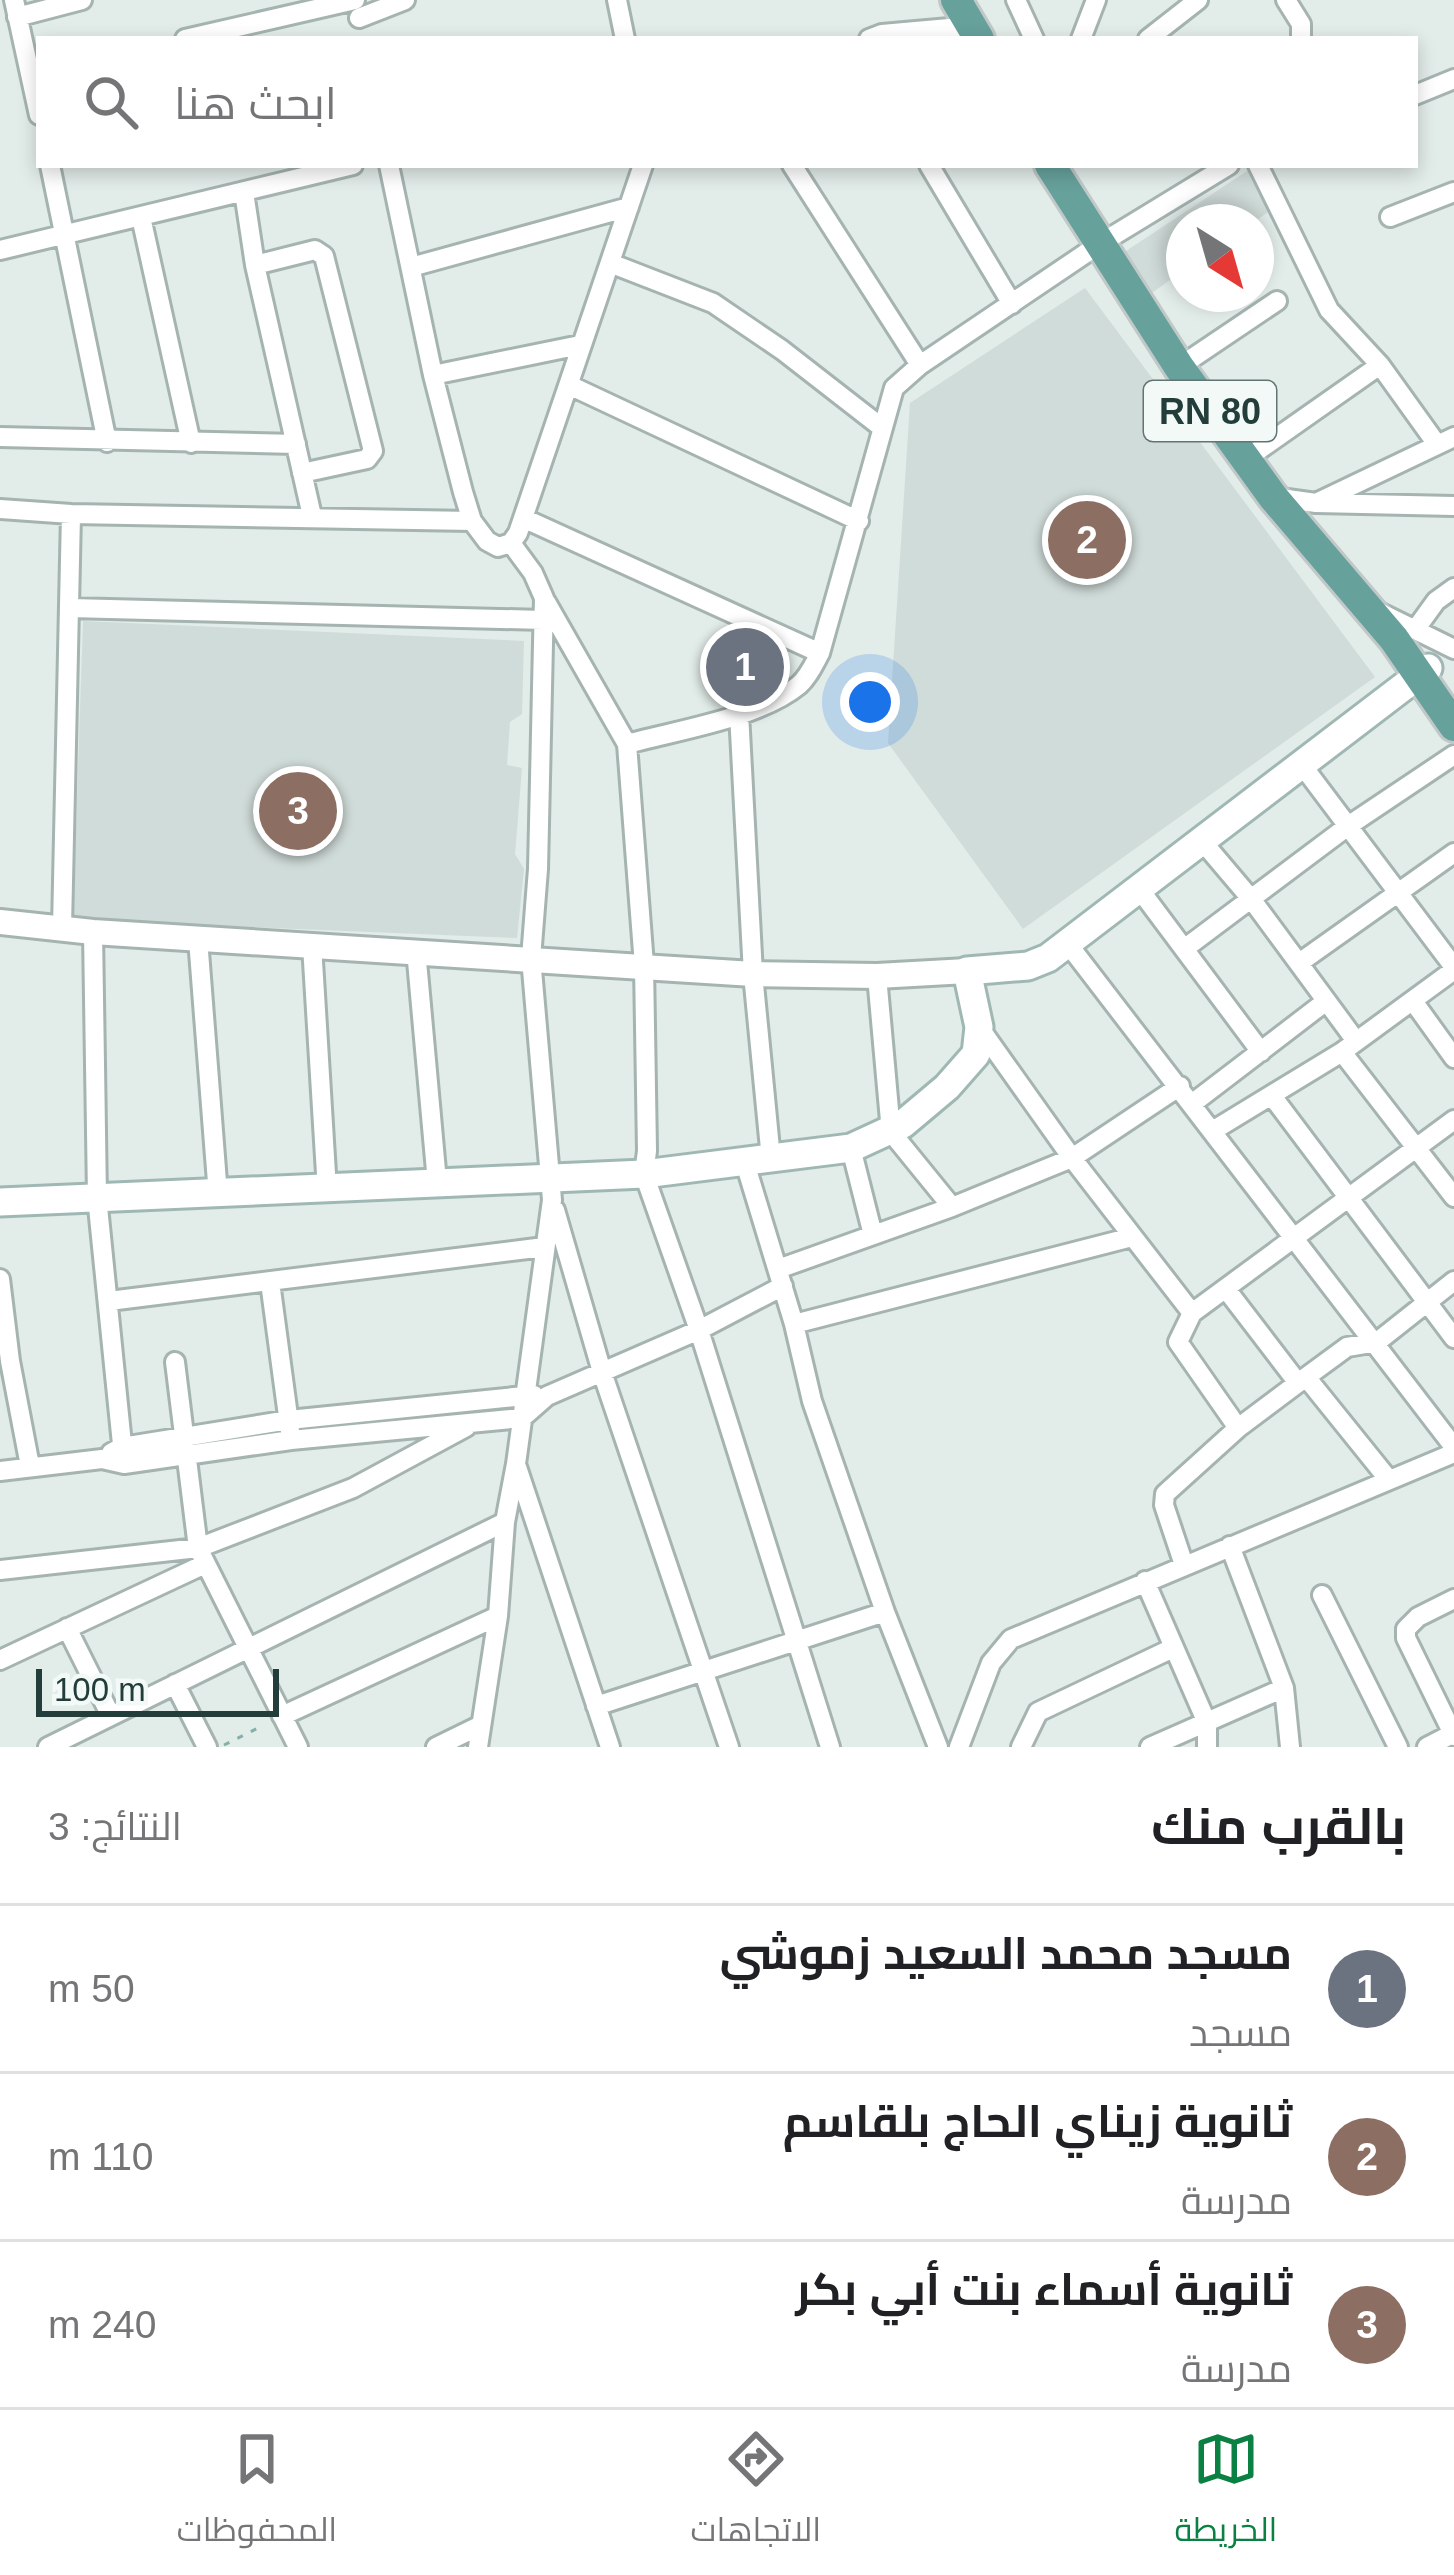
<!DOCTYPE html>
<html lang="ar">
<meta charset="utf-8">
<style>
:root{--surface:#fff;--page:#f2f2f2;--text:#202124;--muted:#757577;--line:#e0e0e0;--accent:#0b8043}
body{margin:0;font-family:Helvetica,Cairo,sans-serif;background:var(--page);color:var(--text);direction:rtl}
.compass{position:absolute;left:1166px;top:204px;width:108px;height:108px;border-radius:50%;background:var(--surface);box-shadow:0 6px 18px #0003;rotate:143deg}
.scale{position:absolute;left:36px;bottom:30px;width:243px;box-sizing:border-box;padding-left:12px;border:6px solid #223d3a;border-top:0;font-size:33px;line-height:42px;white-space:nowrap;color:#223d3a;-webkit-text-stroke:9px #f3f9f7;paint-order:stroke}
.you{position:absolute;left:870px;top:702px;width:42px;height:42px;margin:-30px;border:9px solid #fff;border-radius:50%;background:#1a73e8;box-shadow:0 0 0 18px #1a73e833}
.badge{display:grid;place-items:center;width:78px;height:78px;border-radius:50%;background:var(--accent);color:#fff;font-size:39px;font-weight:700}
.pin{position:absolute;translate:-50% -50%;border:6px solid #fff;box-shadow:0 3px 12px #0006}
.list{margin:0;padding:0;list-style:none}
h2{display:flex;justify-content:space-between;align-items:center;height:156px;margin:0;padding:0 48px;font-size:51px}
h2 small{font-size:39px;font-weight:400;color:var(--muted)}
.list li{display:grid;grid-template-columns:78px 1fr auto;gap:36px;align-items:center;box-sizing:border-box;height:168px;padding:0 48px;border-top:3px solid var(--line)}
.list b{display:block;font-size:45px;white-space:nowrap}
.list p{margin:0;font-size:39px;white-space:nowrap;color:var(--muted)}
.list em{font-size:39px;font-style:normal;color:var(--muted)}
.icon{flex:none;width:66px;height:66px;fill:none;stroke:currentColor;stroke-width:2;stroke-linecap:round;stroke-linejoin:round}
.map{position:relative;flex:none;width:1454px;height:1747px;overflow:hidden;direction:ltr}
.search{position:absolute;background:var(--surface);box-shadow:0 6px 18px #0003;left:36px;right:36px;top:36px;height:132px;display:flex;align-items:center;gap:30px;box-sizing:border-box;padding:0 42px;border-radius:0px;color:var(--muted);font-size:45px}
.sheet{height:660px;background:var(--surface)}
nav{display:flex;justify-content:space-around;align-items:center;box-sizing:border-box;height:168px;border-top:3px solid var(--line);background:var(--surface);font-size:33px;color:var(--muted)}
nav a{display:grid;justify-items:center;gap:6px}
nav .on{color:var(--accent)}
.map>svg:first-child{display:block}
.built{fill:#d0dcd9}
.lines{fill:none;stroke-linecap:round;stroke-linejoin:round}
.minor-casing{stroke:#a5b4b1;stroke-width:24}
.tertiary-casing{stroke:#a5b4b1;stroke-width:30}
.secondary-casing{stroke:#a0b8b3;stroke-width:33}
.primary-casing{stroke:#c1c9c8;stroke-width:36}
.path{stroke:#83b0a9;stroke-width:3;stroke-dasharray:6 9;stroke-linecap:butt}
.minor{stroke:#fff;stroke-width:18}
.tertiary{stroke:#fff;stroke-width:24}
.secondary{stroke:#fff;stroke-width:27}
.primary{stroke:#67a19c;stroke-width:30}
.labels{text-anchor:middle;stroke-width:9;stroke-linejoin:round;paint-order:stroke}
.shield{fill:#f3f9f7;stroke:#617573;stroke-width:3}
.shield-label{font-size:36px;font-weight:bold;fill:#223d3a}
</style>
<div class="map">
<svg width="1454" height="1747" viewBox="0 0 1454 1747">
<rect width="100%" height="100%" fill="#e2ece9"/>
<path class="built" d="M1247,171H1252L1271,210L1254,222H1184V270L1142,300L1114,259Z
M1085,288L1375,677L1023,929L888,743L910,403Z
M83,621L524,641L522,714L510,722L507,765L522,768L515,854L524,869L517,938L73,920Z"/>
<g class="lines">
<defs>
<path id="minor" d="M14,0L39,115
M617,0L625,39
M1016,0L1034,39
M1286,0L1301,24V39
M17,17L82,0
M359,18L405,0
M185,39L355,0
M869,39L882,34L972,26
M1081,39L1096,0
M1148,39L1198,0
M1415,95L1454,79
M50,165L107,442
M389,165L433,375L463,492L472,521L487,541L498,547L511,543L518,533L643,165
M792,165L920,365
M929,165L1012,304
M1258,165L1329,310L1380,365L1436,443
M244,192L255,265L312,516
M141,217L191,443
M1390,217L1454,192
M0,250L353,165
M610,263L713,303L782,350L881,427
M255,265L315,250L324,256L373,451L367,459L302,473
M411,267L629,207
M1179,367L1277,301
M433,375L580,345
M569,385L859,521
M0,437L296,444
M1246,459L1380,365
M1273,497L1316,503L1454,506
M1320,501L1454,437
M0,509L71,514L472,521
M523,518L820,653
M546,602L627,744C678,730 759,718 799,685C809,676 814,664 820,653L894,388L920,365L1098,245L1229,165
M70,608L543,620
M1379,612L1454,649
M1415,630L1436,601L1454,588
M739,713L753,974L771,1159
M627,744L644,965L647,1151L644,1174L699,1330L830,1747
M1302,765L1454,967
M1202,841L1252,900L1356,1041
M1140,890L1261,1052
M62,928L71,514
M93,932L97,1197L124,1464
M198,939L218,1195
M1068,944L1454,1447
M312,945L327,1190
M1184,949L1348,826L1454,755
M416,950L437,1182
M1299,963L1454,853
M877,976L891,1132L952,1207L1072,1158L1180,1086
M1413,1001L1454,1058
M979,1027L1072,1158L1192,1313
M1342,1052L1454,1197
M1272,1096L1454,1338
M1193,1103L1325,1002
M1214,1130L1342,1052L1454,970
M851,1148L873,1235
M745,1163L794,1324L812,1401L885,1612L938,1747
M555,1210L602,1372L729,1747
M778,1269L952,1207
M0,1279L10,1361L30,1466
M270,1282L290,1431
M1226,1289L1298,1383
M109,1301L544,1247
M794,1324L1132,1237
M1306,1377L1389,1480
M1238,1428L1178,1342L1192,1313L1454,1120
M111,1453L122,1447L289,1420L534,1395
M517,1467L610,1747
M0,1471L102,1459L124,1464L291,1440L522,1418L547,1396L699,1330L783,1286
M1230,1546L1284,1688L1290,1747
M1184,1565L1164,1505L1165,1494L1238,1428L1298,1383L1347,1347L1377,1342L1454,1281
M0,1570L198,1548L175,1362
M1145,1581L1207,1723V1747
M1322,1595L1398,1747
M1454,1599L1418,1617L1406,1629V1638L1454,1736
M67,1628L111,1716
M0,1660L205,1564
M175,1684L207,1747
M596,1706L885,1612
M282,1716L498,1616
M48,1747L505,1522
M298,1747L198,1548L353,1488L466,1427
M436,1747L481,1725
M478,1747L498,1616L505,1522L516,1464L552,1200L531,958L538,869L544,598L533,573L511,543
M959,1747L991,1663L1011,1639L1454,1453
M1021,1747L1038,1712L1173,1648
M1150,1747L1284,1688
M1427,1747L1454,1733"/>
<path id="tertiary" d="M0,922L93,932L753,974L877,976L967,971"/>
<path id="secondary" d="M0,1202L644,1174L851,1148L903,1124L947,1087L976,1054L979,1027L967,971L1028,966L1048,958L1428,668"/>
<path id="primary" d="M956,0L979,39
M1050,165L1179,367L1273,497L1394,639L1454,726"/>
</defs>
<use href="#minor" class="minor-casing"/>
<use href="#tertiary" class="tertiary-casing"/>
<use href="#secondary" class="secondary-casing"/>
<use href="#primary" class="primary-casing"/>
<path class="path" d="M224,1745L264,1725"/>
<use href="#minor" class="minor"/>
<use href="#tertiary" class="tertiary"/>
<use href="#secondary" class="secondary"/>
<use href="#primary" class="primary"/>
</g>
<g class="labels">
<rect class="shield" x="1144" y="381" width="132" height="60" rx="9"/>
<g class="shield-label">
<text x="1210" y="424">RN 80</text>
</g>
</g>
</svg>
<svg class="compass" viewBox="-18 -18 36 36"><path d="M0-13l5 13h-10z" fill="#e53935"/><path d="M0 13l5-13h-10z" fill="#757577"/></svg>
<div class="scale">100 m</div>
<div class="you"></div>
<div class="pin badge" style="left:745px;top:667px;background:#6b7280">1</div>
<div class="pin badge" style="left:1087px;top:540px;background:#8d6e63">2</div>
<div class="pin badge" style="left:298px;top:811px;background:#8d6e63">3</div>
<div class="search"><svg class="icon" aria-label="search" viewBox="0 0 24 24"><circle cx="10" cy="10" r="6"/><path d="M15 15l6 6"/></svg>ابحث هنا</div>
</div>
<section class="sheet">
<h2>بالقرب منك<small>النتائج: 3</small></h2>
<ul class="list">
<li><span class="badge" style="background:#6b7280">1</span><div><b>مسجد محمد السعيد زموشي</b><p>مسجد</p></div><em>50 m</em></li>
<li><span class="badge" style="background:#8d6e63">2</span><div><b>ثانوية زيناي الحاج بلقاسم</b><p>مدرسة</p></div><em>110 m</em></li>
<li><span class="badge" style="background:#8d6e63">3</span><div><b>ثانوية أسماء بنت أبي بكر</b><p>مدرسة</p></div><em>240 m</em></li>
</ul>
</section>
<nav>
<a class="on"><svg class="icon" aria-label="map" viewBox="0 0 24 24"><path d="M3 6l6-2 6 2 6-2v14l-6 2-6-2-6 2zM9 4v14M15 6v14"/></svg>الخريطة</a>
<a><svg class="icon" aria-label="directions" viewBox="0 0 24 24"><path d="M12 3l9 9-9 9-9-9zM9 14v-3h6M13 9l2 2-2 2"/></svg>الاتجاهات</a>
<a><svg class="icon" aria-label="saved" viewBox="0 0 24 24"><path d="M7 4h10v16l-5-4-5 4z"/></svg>المحفوظات</a>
</nav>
